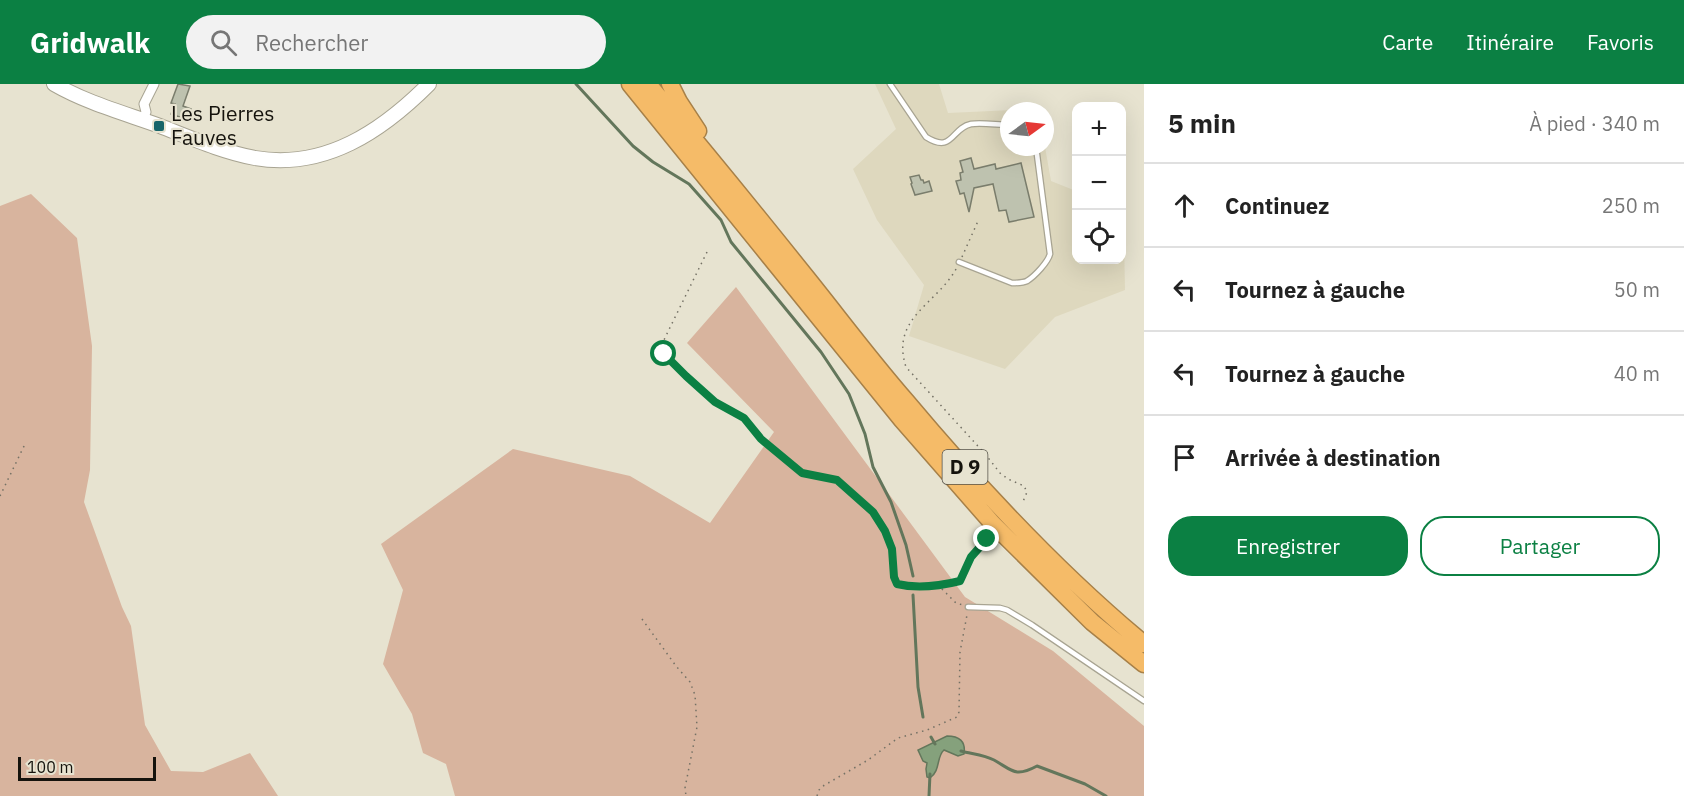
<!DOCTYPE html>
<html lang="fr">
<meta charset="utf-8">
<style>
:root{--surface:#fff;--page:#f2f2f2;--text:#222;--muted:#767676;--line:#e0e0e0;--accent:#0b8043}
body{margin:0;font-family:"IBM Plex Sans",sans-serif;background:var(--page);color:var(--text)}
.controls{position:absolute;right:18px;top:18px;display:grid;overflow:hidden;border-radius:12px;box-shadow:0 6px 24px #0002}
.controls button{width:54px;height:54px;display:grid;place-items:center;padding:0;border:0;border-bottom:2px solid var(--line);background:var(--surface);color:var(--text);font:30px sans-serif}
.compass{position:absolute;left:1000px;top:18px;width:54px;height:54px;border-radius:50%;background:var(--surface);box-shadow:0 6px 24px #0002;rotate:75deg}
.scale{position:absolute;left:18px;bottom:15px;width:138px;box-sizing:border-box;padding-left:6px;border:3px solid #15130d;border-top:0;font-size:16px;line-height:21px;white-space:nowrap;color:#15130d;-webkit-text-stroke:4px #e7e3d0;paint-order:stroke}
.stop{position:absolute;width:18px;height:18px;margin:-14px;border:4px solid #0b8043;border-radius:50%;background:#fff}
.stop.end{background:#0b8043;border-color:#fff;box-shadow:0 2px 6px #0008}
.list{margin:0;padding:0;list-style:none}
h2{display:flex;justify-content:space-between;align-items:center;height:78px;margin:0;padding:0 24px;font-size:26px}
h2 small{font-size:20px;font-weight:400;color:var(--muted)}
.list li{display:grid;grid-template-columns:39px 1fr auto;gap:18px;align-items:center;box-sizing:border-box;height:84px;padding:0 24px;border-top:2px solid var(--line)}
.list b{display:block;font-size:22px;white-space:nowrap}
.list em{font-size:20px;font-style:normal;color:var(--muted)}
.actions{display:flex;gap:12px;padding:18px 24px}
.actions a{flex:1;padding:14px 0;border:2px solid var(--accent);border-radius:24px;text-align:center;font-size:21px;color:var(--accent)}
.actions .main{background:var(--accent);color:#fff}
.icon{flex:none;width:33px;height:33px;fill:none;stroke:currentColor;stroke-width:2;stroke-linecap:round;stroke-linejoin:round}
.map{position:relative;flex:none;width:1144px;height:712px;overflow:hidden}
header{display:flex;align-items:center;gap:36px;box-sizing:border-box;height:84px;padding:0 30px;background:var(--accent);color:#fff}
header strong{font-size:28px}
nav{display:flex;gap:33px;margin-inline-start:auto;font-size:21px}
.search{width:420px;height:54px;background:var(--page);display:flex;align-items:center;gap:15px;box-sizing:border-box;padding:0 21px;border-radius:33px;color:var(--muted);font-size:22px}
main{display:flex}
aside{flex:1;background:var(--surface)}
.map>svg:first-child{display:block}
.built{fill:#ded8be}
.green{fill:#d8b49e}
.water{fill:#85a17c;stroke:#63765b;stroke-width:1.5}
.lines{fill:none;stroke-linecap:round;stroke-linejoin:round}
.stream{stroke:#63765b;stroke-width:3}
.building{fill:#bec2af;stroke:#7a7d6c;stroke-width:1.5}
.lane-casing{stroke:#a8a492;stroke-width:7}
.street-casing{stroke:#a8a492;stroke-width:11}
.secondary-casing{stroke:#a8a492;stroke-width:16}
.highway-casing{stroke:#a78048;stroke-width:19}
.path{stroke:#747165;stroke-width:1.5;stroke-dasharray:1.5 4.5;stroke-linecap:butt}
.lane{stroke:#fff;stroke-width:4.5}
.street{stroke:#fff;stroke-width:9}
.secondary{stroke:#fff;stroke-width:14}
.highway{stroke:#f5bb68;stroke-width:16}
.route{stroke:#0b8043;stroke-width:8}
.poi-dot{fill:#17656a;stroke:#e7e3d0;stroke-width:2}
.labels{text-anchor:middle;stroke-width:4.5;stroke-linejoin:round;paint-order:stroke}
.shield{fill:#e7e3d0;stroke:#545148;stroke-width:1.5}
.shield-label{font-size:20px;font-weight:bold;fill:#15130d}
.poi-label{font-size:21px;fill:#15130d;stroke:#e7e3d0;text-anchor:start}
</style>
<header>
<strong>Gridwalk</strong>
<div class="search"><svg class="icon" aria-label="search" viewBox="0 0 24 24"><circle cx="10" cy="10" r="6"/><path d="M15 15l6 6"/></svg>Rechercher</div>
<nav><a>Carte</a><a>Itinéraire</a><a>Favoris</a></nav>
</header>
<main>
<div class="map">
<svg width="1144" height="712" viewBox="0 0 1144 712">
<rect width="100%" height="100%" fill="#e7e3d0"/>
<path class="built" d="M875,0H939L948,29L1037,25V27H1009V63H1045L1051,97L1076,107V176H1122V149L1124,155L1125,206L1055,233L1005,285L909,252L924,201L877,136L853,85L896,45Z"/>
<path class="green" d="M31,110L77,154L92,262L90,386L84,418L122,523L131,542L145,641L171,687L203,688L250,669L278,712H0V122Z
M736,203L965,513L1053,567L1144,642V712H455L446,680L423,669L412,630L383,580L403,506L381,460L513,365L630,392L710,439L774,348L687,259Z"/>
<path class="water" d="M947,652C959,652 966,657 964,670L958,672L944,666C936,673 941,686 930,694L927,693L926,685L927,679L923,677L918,666Z"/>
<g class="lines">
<path class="stream" d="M576,0L633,62L653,78L689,100L721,136L731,158L821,268L849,310L865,350L873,383L891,418L906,461L913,492
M913,511L918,603L923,633
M931,653L935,660
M961,667C972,670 984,671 994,676C1012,686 1015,694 1037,682L1085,700L1106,712
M929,712L930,690"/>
</g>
<path class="building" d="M178,0L190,2L183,22L191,25L188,36L171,30L175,20L171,19Z
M971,74L974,85L995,80L996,85L1021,79L1034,133L1009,138L1006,126L999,127L993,100L974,104L969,128L964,109L960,110L956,97L961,96L960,89L963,88L960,77Z
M919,91L921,96H923L924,99L929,97L932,107L915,111L911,100L912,99L910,93Z"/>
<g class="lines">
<defs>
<path id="lane" d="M890,0L926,53C953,70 951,44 971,40C981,38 998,41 1009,41
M959,178L1012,199C1017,199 1023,199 1027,197C1035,192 1048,178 1050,170L1036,63
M968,523L1000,524L1007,526L1032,541L1144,617"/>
<path id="street" d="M143,36L146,28L144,20L154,0"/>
<path id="secondary" d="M54,0C87,19 124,29 160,42C191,54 223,68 255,74C325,86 382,47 429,0"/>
<path id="highway" d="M630,0L902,336L993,440L1092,538L1144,580
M648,0C701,63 754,128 806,193C839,234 871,277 906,317C979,404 1056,487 1144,560
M670,0L679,18L698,47"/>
</defs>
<use href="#lane" class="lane-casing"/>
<use href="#street" class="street-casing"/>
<use href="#secondary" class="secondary-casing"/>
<use href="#highway" class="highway-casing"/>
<path class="path" d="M707,168L660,264L685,292L715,318L744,334L761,355L802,389L837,396L873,428L885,447L892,465L894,493L898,499L907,502H939L956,519L963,521
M962,173L978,137
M956,185C937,220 890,234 906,283L986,371L1000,389L1008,395L1024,402L1027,408L1022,420
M0,412L25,360
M940,502L960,497L971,473L987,455
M642,535L676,582L690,598L695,611L697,643L685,704L686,712
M817,712L819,706L823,702L868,676L898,654L927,646L957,633L959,628L960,568L967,531"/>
<use href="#lane" class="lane"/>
<use href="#street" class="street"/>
<use href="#secondary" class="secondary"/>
<use href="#highway" class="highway"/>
</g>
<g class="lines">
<path class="route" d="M664,270L686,292L715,318L744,334L761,355L802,389L837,396L873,428L885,447L892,465L894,493L897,500C917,505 940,502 960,497L971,473L987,455"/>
</g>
<rect class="poi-dot" x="153" y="36" width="12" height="12" rx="3"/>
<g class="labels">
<rect class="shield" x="942.5" y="366" width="45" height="34" rx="4.5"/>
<g class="shield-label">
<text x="965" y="390">D 9</text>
</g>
<g class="poi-label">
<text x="171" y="37">Les Pierres<tspan x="171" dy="24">Fauves</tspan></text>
</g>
</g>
</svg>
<div class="controls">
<button>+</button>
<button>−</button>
<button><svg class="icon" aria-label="locate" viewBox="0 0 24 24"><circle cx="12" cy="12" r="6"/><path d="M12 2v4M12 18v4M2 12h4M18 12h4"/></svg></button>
</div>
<svg class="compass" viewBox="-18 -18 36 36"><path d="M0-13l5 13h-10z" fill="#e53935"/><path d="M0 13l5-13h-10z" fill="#767676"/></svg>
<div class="scale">100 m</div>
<div class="stop" style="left:664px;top:270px"></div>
<div class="stop end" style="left:987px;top:455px"></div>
</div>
<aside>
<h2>5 min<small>À pied · 340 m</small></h2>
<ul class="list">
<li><svg class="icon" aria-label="ahead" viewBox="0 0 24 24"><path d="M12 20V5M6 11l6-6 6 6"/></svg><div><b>Continuez</b></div><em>250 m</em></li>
<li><svg class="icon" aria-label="left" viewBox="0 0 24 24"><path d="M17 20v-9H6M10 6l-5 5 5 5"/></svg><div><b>Tournez à gauche</b></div><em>50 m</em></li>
<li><svg class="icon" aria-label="left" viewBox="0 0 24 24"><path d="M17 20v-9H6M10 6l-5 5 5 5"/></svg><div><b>Tournez à gauche</b></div><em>40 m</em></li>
<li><svg class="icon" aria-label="arrive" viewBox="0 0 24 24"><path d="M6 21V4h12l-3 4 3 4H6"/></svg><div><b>Arrivée à destination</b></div></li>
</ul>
<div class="actions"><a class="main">Enregistrer</a><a>Partager</a></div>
</aside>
</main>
